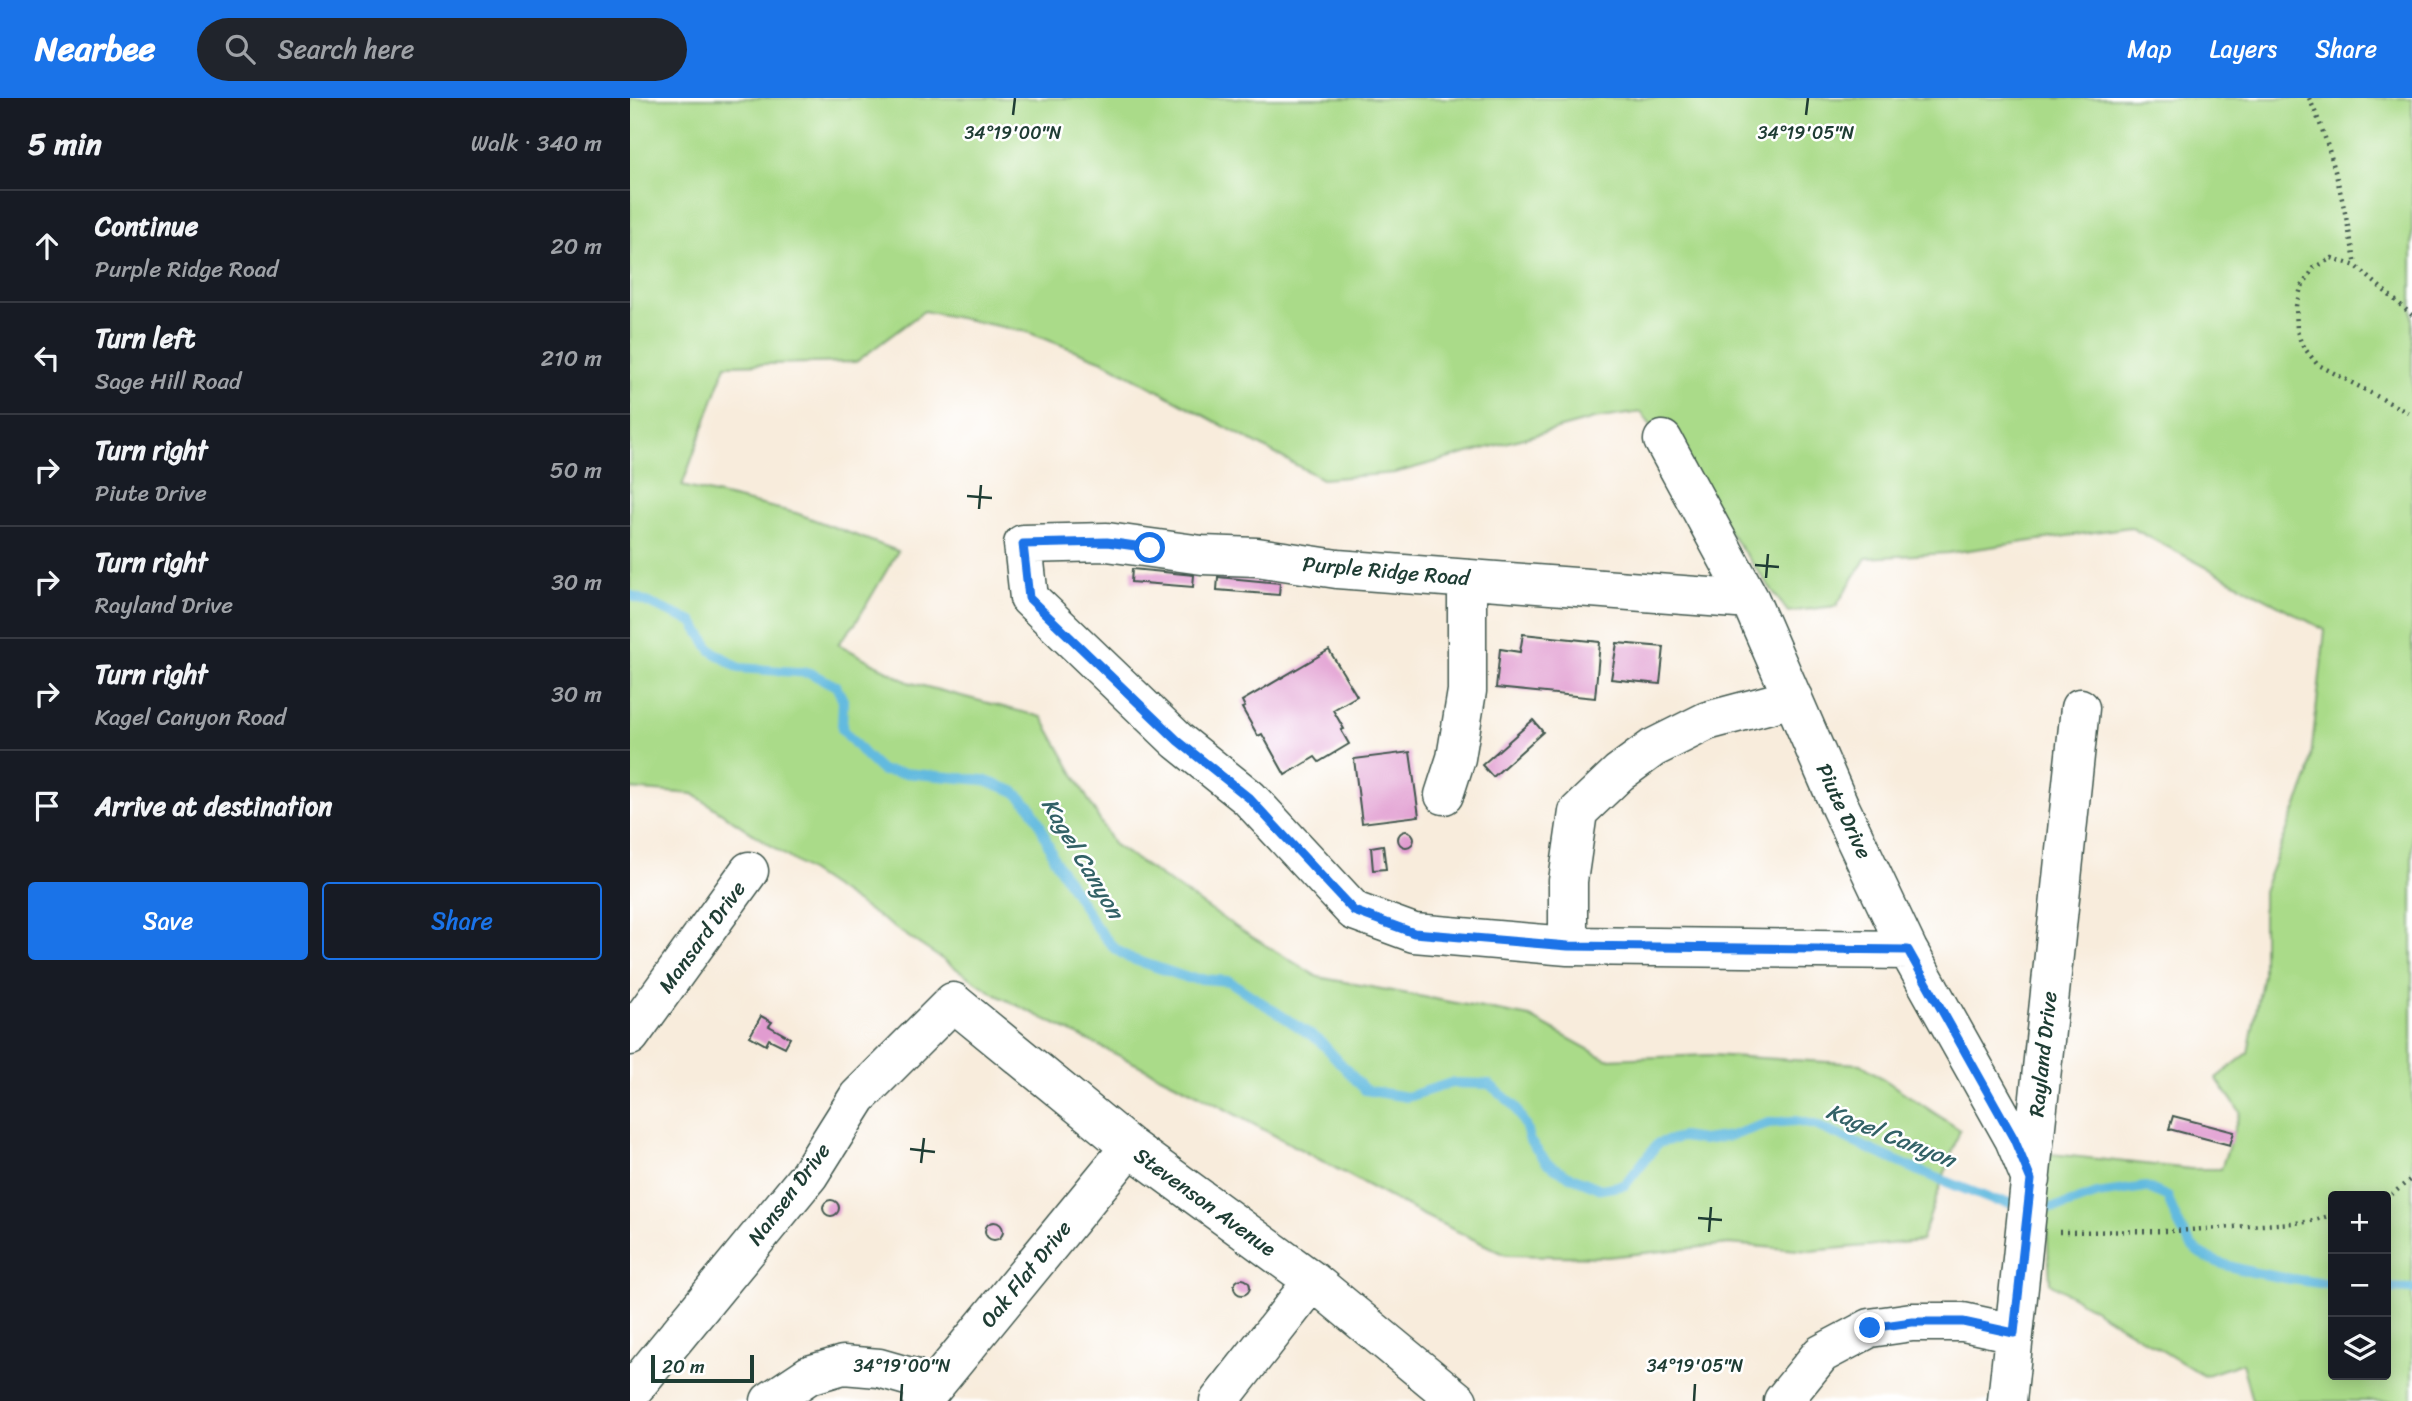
<!DOCTYPE html>
<meta charset="utf-8">
<style>
:root{--surface:#171b24;--page:#20242c;--text:#f1f3f6;--muted:#9ea1a6;--line:#363941;--accent:#1a73e8}
body{margin:0;font-family:Sriracha,sans-serif;background:var(--page);color:var(--text)}
.controls{position:absolute;right:21px;bottom:21px;display:grid;overflow:hidden;border-radius:7px;box-shadow:0 4px 18px #0003}
.controls button{width:63px;height:63px;display:grid;place-items:center;padding:0;border:0;border-bottom:2px solid var(--line);background:var(--surface);color:var(--text);font:35px sans-serif}
.scale{position:absolute;left:21px;bottom:18px;width:103px;box-sizing:border-box;padding-left:7px;border:4px solid #1f3d34;border-top:0;font-size:19px;line-height:24px;white-space:nowrap;color:#1f3d34;-webkit-text-stroke:5px #fff;paint-order:stroke}
.stop{position:absolute;width:21px;height:21px;margin:-16px;border:5px solid #1a73e8;border-radius:50%;background:#fff}
.stop.end{background:#1a73e8;border-color:#fff;box-shadow:0 2px 7px #0008}
.list{margin:0;padding:0;list-style:none}
h2{display:flex;justify-content:space-between;align-items:center;height:91px;margin:0;padding:0 28px;font-size:30px}
h2 small{font-size:23px;font-weight:400;color:var(--muted)}
.list li{display:grid;grid-template-columns:46px 1fr auto;gap:21px;align-items:center;box-sizing:border-box;height:112px;padding:0 28px;border-top:2px solid var(--line)}
.list b{display:block;font-size:26px;white-space:nowrap}
.list p{margin:0;font-size:23px;white-space:nowrap;color:var(--muted)}
.list em{font-size:23px;font-style:normal;color:var(--muted)}
.actions{display:flex;gap:14px;padding:21px 28px}
.actions a{flex:1;padding:16px 0;border:2px solid var(--accent);border-radius:7px;text-align:center;font-size:24px;color:var(--accent)}
.actions .main{background:var(--accent);color:#fff}
.icon{flex:none;width:38px;height:38px;fill:none;stroke:currentColor;stroke-width:2;stroke-linecap:round;stroke-linejoin:round}
.map{position:relative;flex:none;width:1782px;height:1303px;overflow:hidden}
header{display:flex;align-items:center;gap:42px;box-sizing:border-box;height:98px;padding:0 35px;background:var(--accent);color:#fff}
header strong{font-size:33px}
nav{display:flex;gap:38px;margin-inline-start:auto;font-size:24px}
.search{width:490px;height:63px;background:var(--page);display:flex;align-items:center;gap:18px;box-sizing:border-box;padding:0 24px;border-radius:38px;color:var(--muted);font-size:26px}
main{display:flex}
aside{flex:1;background:var(--surface)}
.map>svg:first-child{display:block}
.green{fill:#aadb89;stroke:#648c5e;stroke-width:2;fill-rule:evenodd}
.lines{fill:none;stroke-linecap:round;stroke-linejoin:round}
.stream{stroke:#62badf;stroke-width:10}
.building{fill:#e19cd0}
.minor-casing{stroke:#40574d;stroke-width:41}
.path{stroke:#40574d;stroke-width:4.5;stroke-dasharray:2 5;stroke-linecap:butt}
.minor{stroke:#fff;stroke-width:38}
.route{stroke:#1a73e8;stroke-width:9}
.ticks{fill:none;stroke:#1f3d34;stroke-width:2.5}
.labels{text-anchor:middle;stroke-width:5;stroke-linejoin:round;paint-order:stroke}
.street-label{font-size:21px;fill:#1f3d34;stroke:#fff}
.water-label{font-size:23px;font-style:italic;fill:#336267;stroke:#fff}
.ticks-label{font-size:18px;text-anchor:middle;fill:#1f3d34;stroke:#fff;stroke-width:5;stroke-linejoin:round;paint-order:stroke}
</style>
<header>
<strong>Nearbee</strong>
<div class="search"><svg class="icon" aria-label="search" viewBox="0 0 24 24"><circle cx="10" cy="10" r="6"/><path d="M15 15l6 6"/></svg>Search here</div>
<nav><a>Map</a><a>Layers</a><a>Share</a></nav>
</header>
<main>
<aside>
<h2>5 min<small>Walk · 340 m</small></h2>
<ul class="list">
<li><svg class="icon" aria-label="ahead" viewBox="0 0 24 24"><path d="M12 20V5M6 11l6-6 6 6"/></svg><div><b>Continue</b><p>Purple Ridge Road</p></div><em>20 m</em></li>
<li><svg class="icon" aria-label="left" viewBox="0 0 24 24"><path d="M17 20v-9H6M10 6l-5 5 5 5"/></svg><div><b>Turn left</b><p>Sage Hill Road</p></div><em>210 m</em></li>
<li><svg class="icon" aria-label="right" viewBox="0 0 24 24"><path d="M7 20v-9h11M14 6l5 5-5 5"/></svg><div><b>Turn right</b><p>Piute Drive</p></div><em>50 m</em></li>
<li><svg class="icon" aria-label="right" viewBox="0 0 24 24"><path d="M7 20v-9h11M14 6l5 5-5 5"/></svg><div><b>Turn right</b><p>Rayland Drive</p></div><em>30 m</em></li>
<li><svg class="icon" aria-label="right" viewBox="0 0 24 24"><path d="M7 20v-9h11M14 6l5 5-5 5"/></svg><div><b>Turn right</b><p>Kagel Canyon Road</p></div><em>30 m</em></li>
<li><svg class="icon" aria-label="arrive" viewBox="0 0 24 24"><path d="M6 21V4h12l-3 4 3 4H6"/></svg><div><b>Arrive at destination</b></div></li>
</ul>
<div class="actions"><a class="main">Save</a><a>Share</a></div>
</aside>
<div class="map">
<svg width="1782" height="1303" viewBox="0 0 1782 1303">
<rect width="100%" height="100%" fill="#fff"/>
<filter id="ink" filterUnits="userSpaceOnUse"><feTurbulence type="fractalNoise" baseFrequency=".0143" numOctaves="2"/><feDisplacementMap in="SourceGraphic" scale="14" xChannelSelector="R" yChannelSelector="G"/><feConvolveMatrix kernelMatrix="1 2 1 2 8 2 1 2 1" color-interpolation-filters="sRGB"/></filter>
<filter id="wash" filterUnits="userSpaceOnUse"><feTurbulence type="fractalNoise" baseFrequency=".00686" numOctaves="4" result="noise"/><feDisplacementMap in="SourceGraphic" scale="28" xChannelSelector="R" yChannelSelector="G"/><feGaussianBlur stdDeviation="1.57" result="paint"/><feColorMatrix in="noise" values="0 0 0 0 0 0 0 0 0 0 0 0 0 0 0 0 0 1.4 0 .05"/><feComposite in="paint" operator="in"/></filter>
<g filter="url(#wash)">
<rect width="100%" height="100%" fill="#f8ecdc"/>
<path class="green" d="M0,0H1782V1303H1622L1612,1265L1574,1278L1420,1185L1413,1055L1561,1071H1591L1610,1014L1586,980L1618,955L1633,877V793L1679,677L1695,532L1500,429L1318,455L1236,460L1206,508L1158,514L1011,314L964,321L765,375L692,381L473,263L397,234L294,213L226,264L96,267L52,388L166,415L268,453L225,526L208,546L278,584L412,619L483,746L609,831L688,879L900,919L976,961L1080,957L1231,966L1330,1032L1291,1143L1180,1153L1099,1146L977,1159L876,1157L791,1116L569,997L366,897L63,696L0,691ZM1703,1098H1756V1277H1703Z"/>
<g class="lines">
<path class="stream" d="M0,497L63,524L81,552L109,570L180,575L206,588L213,602L212,631L235,657L252,673L353,682L384,693L400,708L409,724L424,761L467,830L484,850L499,860L558,880L599,883L690,943L735,992L777,999L821,985L859,986L884,1007L895,1027L900,1043L917,1065L937,1077L971,1091L995,1087L1028,1045L1052,1039L1073,1042L1101,1038L1138,1025L1165,1023L1185,1027L1289,1073L1363,1102L1417,1110L1433,1108L1467,1096L1516,1089L1538,1099C1542,1113 1555,1143 1566,1152C1590,1174 1671,1182 1703,1187
M1756,1190L1782,1191"/>
</g>
<g id="blocks">
<path class="building" d="M502,471L564,477L563,489L501,484Z
M588,479L650,485L649,497L587,492Z
M893,536L970,544L965,600L866,590L870,551L890,554Z
M987,545L1034,549L1030,586L981,581Z
M699,552L727,598L703,612L714,631L711,632L719,646L689,664L685,659L655,677L632,636L628,638L612,610L615,609L612,603Z
M903,622L913,634L863,679L852,667Z
M780,654L789,718L732,725L724,661Z
M768 741a8 8 0 1 1 16 0a8 8 0 1 1-16 0Z
M753,747L756,771L743,772L741,749Z
M131,918L142,924L139,928L160,940L155,949L139,941L136,947L120,938Z
M1543,1018L1604,1034L1600,1047L1539,1031Z
M193 1110a8 8 0 1 1 16 0a8 8 0 1 1-16 0Z
M355 1133a9 9 0 1 1 18 0a9 9 0 1 1-18 0Z
M604 1189a8 8 0 1 1 16 0a8 8 0 1 1-16 0Z"/>
</g>
</g>
<g filter="url(#ink)">
<use href="#blocks" fill-opacity="0" stroke="#40574d" stroke-width="2"/>
<g class="lines">
<defs>
<path id="minor" d="M1033,342L1120,502L1210,709L1278,852L1384,1041L1401,1082
M1120,502L707,471L627,459L572,457L477,444L393,446L399,500L548,643L619,700L724,813L784,835L938,848L1278,852
M814,697L826,660L837,593V481
M938,848V783L948,714L989,675L1023,650L1077,623L1163,600
M0,938L119,773
M0,1295L179,1077L228,999L323,904L500,1049L683,1183L828,1303
M140,1303L179,1277L213,1267L249,1270L284,1280L298,1296
M292,1303L500,1049
M589,1303L683,1183
M1153,1303L1191,1256L1240,1230L1282,1224H1333L1384,1235
M1377,1303L1450,610"/>
</defs>
<use href="#minor" class="minor-casing"/>
<path class="path" d="M1679,0C1704,53 1714,110 1726,167
M1782,217L1726,168L1702,160L1684,170L1671,190L1666,208L1667,233L1672,247L1687,266L1782,317
M1756,1101L1782,1080
M1429,1134L1545,1133L1677,1124L1703,1117"/>
<use href="#minor" class="minor"/>
</g>
</g>
<g class="lines" filter="url(#ink)">
<path class="route" d="M520,450L477,444L393,446L399,500L548,643L619,700L724,813L784,835L938,848L1278,852L1384,1041L1401,1082L1384,1235L1333,1224H1282L1240,1230"/>
</g>
<path class="ticks" d="M383,17L385,0M1176,17L1178,0M337,398L362,400M349,411L351,387M1125,467L1149,469M1136,480L1138,456M280,1051L305,1054M291,1065L294,1040M1068,1120L1092,1122M1079,1134L1081,1109M271,1303L272,1286M1064,1303L1065,1286"/>
<g class="labels">
<g class="street-label">
<text transform="translate(756 473) rotate(5)" y="7">Purple Ridge Road</text>
<text transform="translate(1214 713) rotate(65)" y="7">Piute Drive</text>
<text transform="translate(72 839) rotate(-54)" y="7">Mansard Drive</text>
<text transform="translate(1413 956) rotate(-84)" y="7">Rayland Drive</text>
<text transform="translate(159 1096) rotate(-53)" y="7">Nansen Drive</text>
<text transform="translate(575 1104) rotate(36)" y="7">Stevenson Avenue</text>
<text transform="translate(396 1176) rotate(-51)" y="7">Oak Flat Drive</text>
</g>
<g class="water-label">
<text transform="translate(453 760) rotate(59)" y="8">Kagel Canyon</text>
<text transform="translate(1261 1037) rotate(22)" y="8">Kagel Canyon</text>
</g>
</g>
<g class="ticks-label">
<text x="383" y="41">34°19'00"N</text>
<text x="1176" y="41">34°19'05"N</text>
<text x="272" y="1274">34°19'00"N</text>
<text x="1065" y="1274">34°19'05"N</text>
</g>
</svg>
<div class="controls">
<button>+</button>
<button>−</button>
<button><svg class="icon" aria-label="layers" viewBox="0 0 24 24"><path d="M12 4l9 5-9 5-9-5zM3 14l9 5 9-5"/></svg></button>
</div>
<div class="scale">20 m</div>
<div class="stop" style="left:520px;top:450px"></div>
<div class="stop end" style="left:1240px;top:1230px"></div>
</div>
</main>
